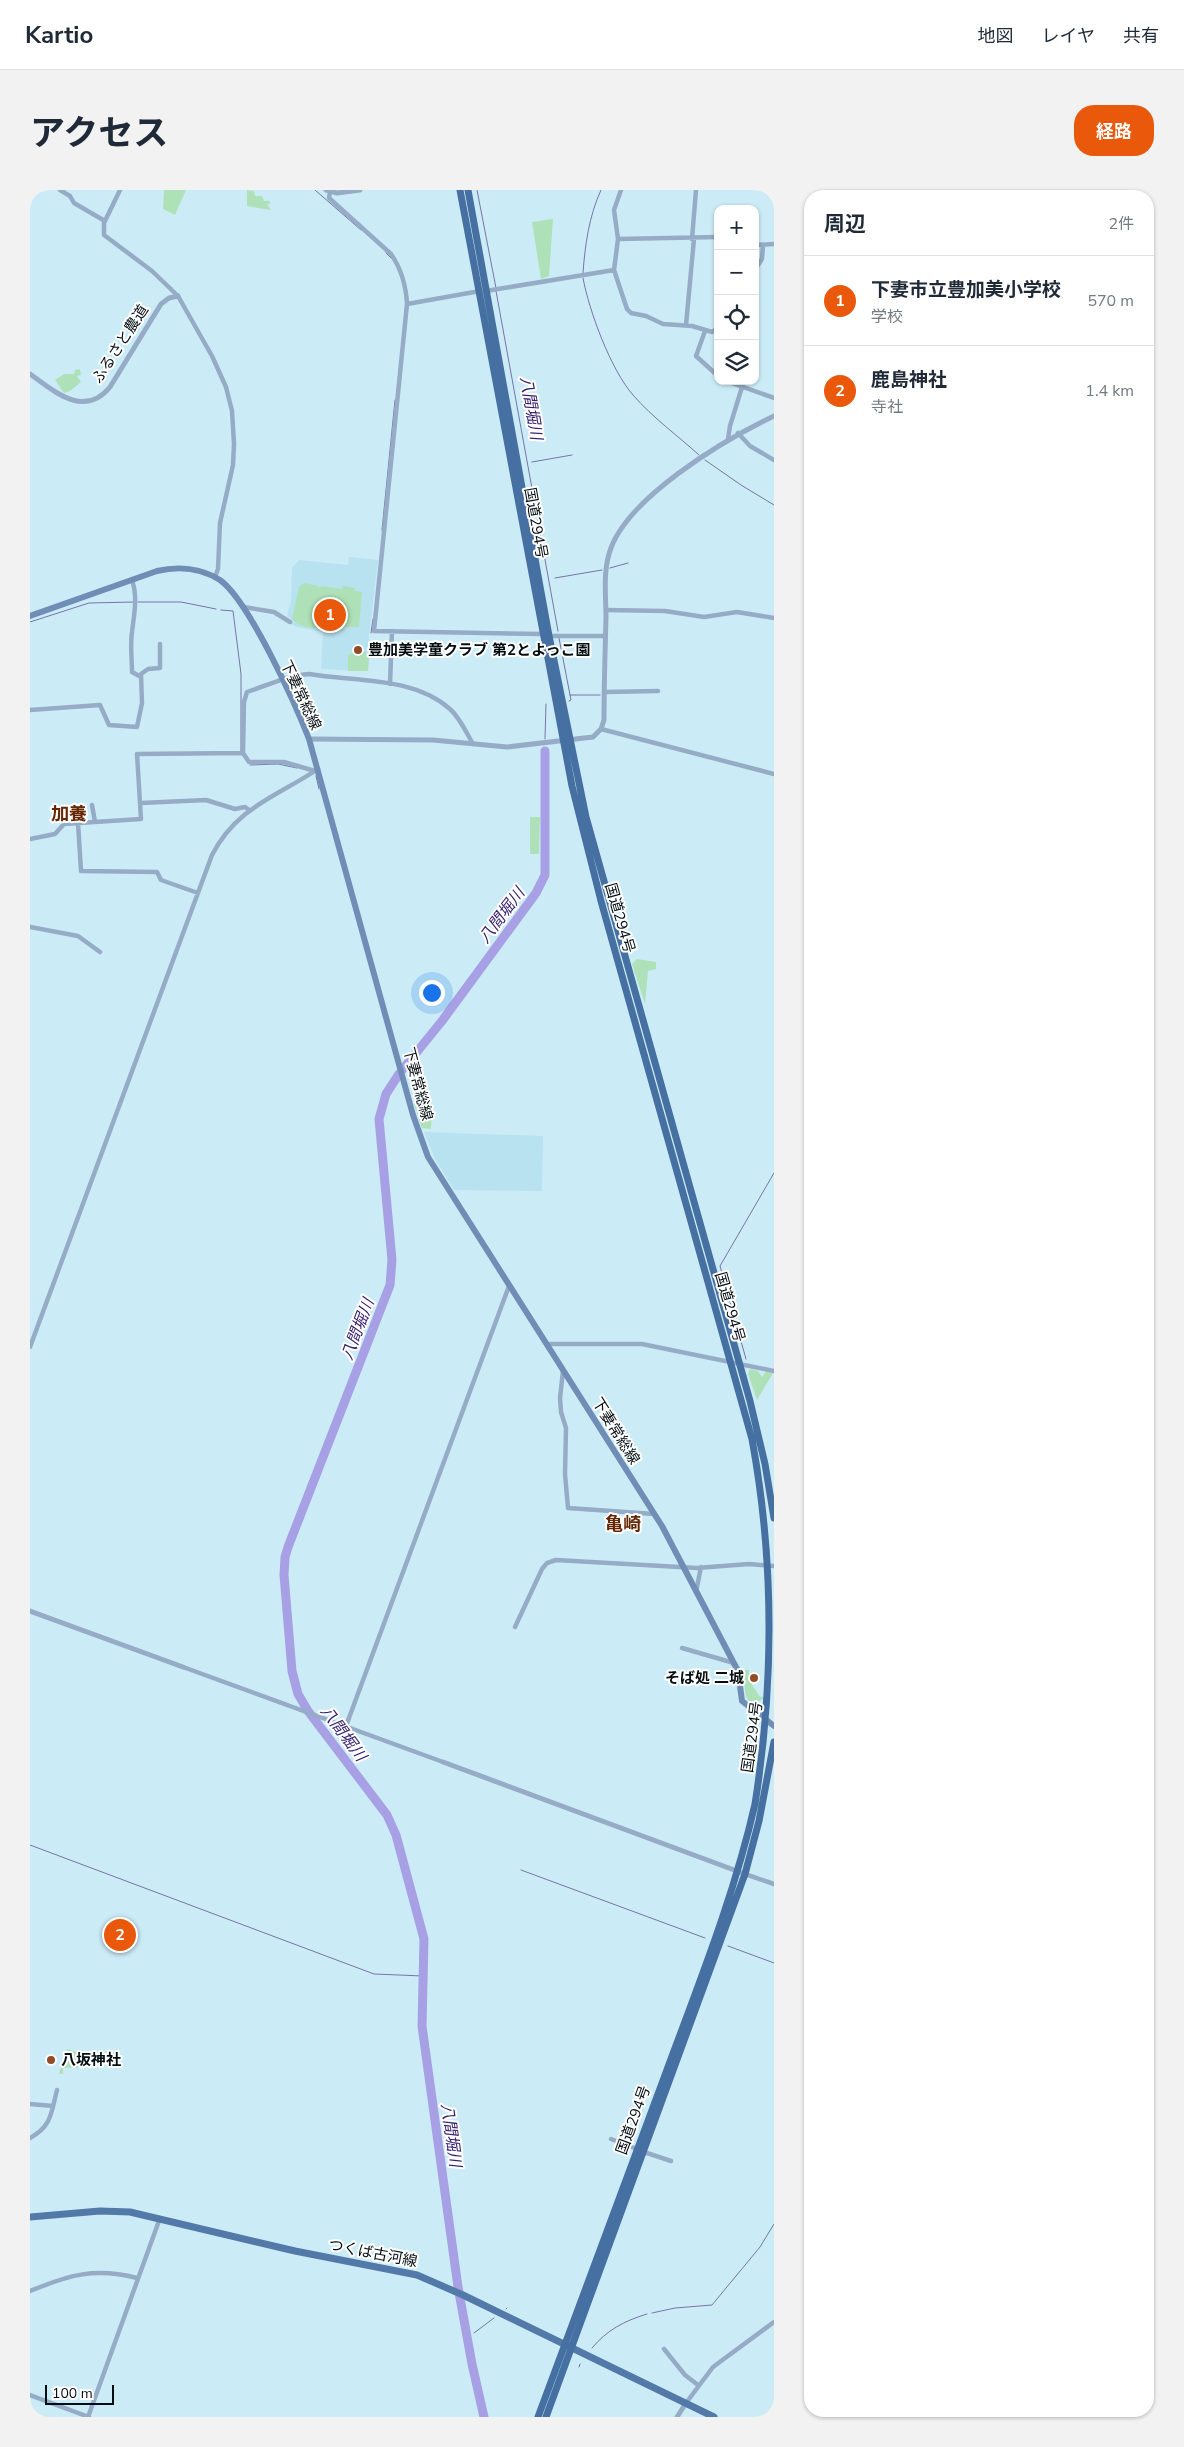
<!DOCTYPE html>
<html lang="ja">
<meta charset="utf-8">
<style>
:root{--surface:#fff;--page:#f2f2f3;--text:#1f2937;--muted:#747a83;--line:#e0e1e3;--accent:#ea580c}
body{margin:0;font-family:"Nunito Sans","Noto Sans JP",sans-serif;background:var(--page);color:var(--text)}
.controls{position:absolute;right:15px;top:15px;display:grid;overflow:hidden;border-radius:10px;box-shadow:0 1px 4px #0004}
.controls button{width:45px;height:45px;display:grid;place-items:center;padding:0;border:0;border-bottom:1px solid var(--line);background:var(--surface);color:var(--text);font:25px sans-serif}
.scale{position:absolute;left:15px;bottom:12px;width:69px;box-sizing:border-box;padding-left:5px;border:2px solid #040e11;border-top:0;font-size:14px;line-height:18px;white-space:nowrap;color:#040e11;-webkit-text-stroke:4px #fff;paint-order:stroke}
.you{position:absolute;left:401px;top:802px;width:18px;height:18px;margin:-12px;border:4px solid #fff;border-radius:50%;background:#1a73e8;box-shadow:0 0 0 8px #1a73e833}
.badge{display:grid;place-items:center;width:32px;height:32px;border-radius:50%;background:var(--accent);color:#fff;font-size:16px;font-weight:700}
.pin{position:absolute;translate:-50% -50%;border:2px solid #fff;box-shadow:0 1px 5px #0006}
.list{margin:0;padding:0;list-style:none}
h2{display:flex;justify-content:space-between;align-items:center;height:65px;margin:0;padding:0 20px;font-size:21px}
h2 small{font-size:16px;font-weight:400;color:var(--muted)}
.list li{display:grid;grid-template-columns:32px 1fr auto;gap:15px;align-items:center;box-sizing:border-box;height:90px;padding:0 20px;border-top:1px solid var(--line)}
.list b{display:block;font-size:19px;white-space:nowrap}
.list p{margin:0;font-size:16px;white-space:nowrap;color:var(--muted)}
.list em{font-size:16px;font-style:normal;color:var(--muted)}
.icon{flex:none;width:28px;height:28px;fill:none;stroke:currentColor;stroke-width:2;stroke-linecap:round;stroke-linejoin:round}
.map{position:relative;flex:none;width:744px;height:2227px;overflow:hidden;border-radius:20px}
header{display:flex;align-items:center;gap:30px;box-sizing:border-box;height:70px;padding:0 25px;background:var(--surface);border-bottom:1px solid var(--line)}
header strong{font-size:24px}
nav{display:flex;gap:28px;margin-inline-start:auto;font-size:18px}
.intro{display:flex;align-items:center;justify-content:space-between;box-sizing:border-box;height:120px;padding:0 30px}
h1{margin:0;font-size:35px}
.button{padding:12px 22px;border-radius:20px;background:var(--accent);color:#fff;font-size:18px;font-weight:700}
main{display:flex;gap:30px;padding:0 30px}
aside{flex:1;background:var(--surface);border-radius:20px;box-shadow:0 1px 4px #0004}
.map>svg:first-child{display:block}
.built{fill:#b8e2ef}
.green{fill:#aee1b7}
.lines{fill:none;stroke-linecap:round;stroke-linejoin:round}
.stream{stroke:#7774a5;stroke-width:1}
.river{stroke:#a8a0e5;stroke-width:9}
.minor{stroke:#96abc6;stroke-width:4.5}
.tertiary{stroke:#96abc6;stroke-width:5}
.secondary{stroke:#708eb5;stroke-width:6}
.primary{stroke:#5379a8;stroke-width:7}
.trunk{stroke:#4670a2;stroke-width:7}
.poi-dot{fill:#934b28;stroke:#fff;stroke-width:2}
.labels{text-anchor:middle;stroke-width:4;stroke-linejoin:round;paint-order:stroke}
.street-label{font-size:15px;fill:#040e11;stroke:#fff}
.poi-label{font-size:15px;font-weight:bold;fill:#040e11;stroke:#fff;text-anchor:start}
.water-label{font-size:16px;font-style:italic;fill:#351f6f;stroke:#fff}
.quarter-label{font-size:18px;font-weight:bold;fill:#652702;stroke:#fff}
</style>
<header>
<strong>Kartio</strong>
<nav><a>地図</a><a>レイヤ</a><a>共有</a></nav>
</header>
<div class="intro"><h1>アクセス</h1><a class="button">経路</a></div>
<main>
<div class="map">
<svg width="744" height="2227" viewBox="0 0 744 2227">
<rect width="100%" height="100%" fill="#cbecf7"/>
<path class="built" d="M319,367L348,370L339,445L338,481L291,479L293,442L266,437L260,433L261,429L257,426L261,410L262,378L269,370L318,375Z
M394,942L513,946L512,1001L424,1000L405,969Z"/>
<path class="green" d="M134,0H156L145,25L133,19Z
M217,0L224,1L225,6H232L234,11H240V14H237L241,20L217,16Z
M523,29L519,86L511,89L502,32Z
M50,179L51,185L47,186L51,192L40,201L34,203L25,190L34,184H44L45,180Z
M274,393L288,396L290,398L292,396L312,399L313,396L325,398V401L332,402L329,437H313V441L276,437L269,435L262,429L269,397Z
M324,462H336V467H339L338,481H318V465Z
M500,627H510L509,664H500Z
M607,769L626,772V779L618,781L615,814L602,774Z
M384,914H402L401,939L392,938Z
M720,1179L728,1181L732,1187L736,1181L743,1183L727,1210L718,1184Z
M712,1480H719V1490L730,1507L735,1506V1508L722,1514C711,1505 717,1492 712,1480Z
M82,1735L102,1742L97,1756L92,1758L78,1753L77,1750Z
M37,1859L64,1867L61,1877L33,1878V1884H29Z"/>
<g class="lines">
<path class="stream" d="M285,0L331,40
M447,0L466,98
M356,63L362,69
M553,83C555,55 559,26 571,0
M553,88C559,121 581,180 603,205C623,228 647,245 669,265
M466,101L528,441
M675,270L711,295L744,315
M502,272L542,265
M352,340L365,210
M580,378L598,373
M525,388L572,380
M108,412H151L186,419
M191,420L203,421L211,484V561
M0,432L59,413L104,412
M341,443L343,429
M529,448L541,510L539,511
M540,505H570
M515,549L516,514
M220,575L248,574L267,578
M286,586L289,599
M716,1169L690,1076L744,983
M0,1655L344,1784L393,1786
M491,1680L675,1748
M698,1756L744,1773
M476,2119L477,2118
M622,2123L645,2118L682,2115L730,2057L744,2034
M444,2143L464,2128
M438,2151L440,2148
M562,2158C577,2140 594,2131 617,2124
M549,2177L550,2174"/>
<path class="river" d="M373,879L412,831L506,703L515,685V561
M369,884L356,904L349,929L362,1070L360,1095L258,1357L255,1367L254,1385L262,1481L268,1504L278,1521L357,1625L366,1645L394,1749L392,1836L428,2097L442,2174L454,2227"/>
<path class="minor" d="M30,0L40,6L44,13L75,31
M90,0L74,33V45L122,81L148,106L182,166L196,197L202,221L204,254L203,275L190,333L188,379L185,387
M591,0L584,20L588,49L584,80L597,119L601,123L616,126L633,134L662,136L682,142L688,138
M300,2L299,8L361,64C372,80 376,95 377,114L344,441L513,444
M588,49L688,47
M662,49L666,0
M725,55L744,54
M725,87L726,78L732,69L733,56
M456,101L584,80
M377,114L450,101
M656,135L664,49
M675,141L666,166L688,186
M696,191L744,208
M708,243L720,256L744,270
M698,249L700,236L712,197
M102,390C108,407 104,425 102,442C100,455 102,469 102,482L111,487
M214,417L244,422L260,432
M576,420L635,421L674,427L707,422L744,428
M519,446H575
M360,494L362,441
M574,502L628,501
M0,520L70,515L79,535L107,537L112,513L111,484L118,479L130,478V454
M571,539L744,584
M285,581L254,572H219L213,563L214,512L217,502L262,486L279,484C325,492 383,486 420,519C430,528 436,542 443,554
M111,613L176,610L205,619L215,617L219,620
M62,615L65,632
M48,633L51,681L127,682L131,690L168,703
M0,649L25,644L34,634L111,629L107,564L213,563
M0,737L48,746L70,762
M516,1154H612L744,1181
M0,1157L182,665C207,617 246,607 288,579
M533,1181L530,1208L531,1222L536,1238L535,1284L538,1318L624,1324
M666,1402L671,1377
M485,1437L512,1379L517,1373L526,1370L667,1378L719,1374L744,1376
M652,1458L704,1473
M153,1477L413,1572
M316,1536L479,1096
M715,1684L744,1694
M0,1914L23,1916
M0,1948C22,1936 21,1923 27,1900
M581,1949L607,1959
M614,1962L641,1971
M0,2101C39,2085 65,2077 107,2088
M634,2159L655,2185L668,2195
M0,2205L59,2227
M656,2213L683,2177L744,2132
M58,2227L130,2028"/>
<path class="tertiary" d="M296,0L307,3L330,0
M0,184C24,201 54,229 80,197L131,114L139,108L148,106
M279,549L403,550L477,557L563,547L571,539L574,530C574,496 575,462 576,428C576,407 573,385 579,364C594,309 694,250 744,226
M0,1421L153,1477
M413,1572L715,1684
M647,2227L656,2213"/>
<path class="secondary" d="M0,426L127,381C148,376 171,378 190,390C219,411 265,513 279,549L383,925L398,967L632,1336L708,1481L712,1511L744,1536"/>
<path class="primary" d="M0,2027L70,2021L100,2022L265,2061L387,2085L433,2105L684,2227"/>
<path class="trunk" d="M430,0L542,596L571,711L722,1249C744,1369 744,1493 725,1614C703,1711 665,1803 631,1896C590,2006 549,2116 508,2227
M438,0L519,446L556,627L720,1211L735,1274L744,1328
M516,2227L715,1684L729,1631L744,1552"/>
</g>
<g class="poi-dot">
<circle cx="328" cy="460" r="5"/>
<circle cx="724" cy="1488" r="5"/>
<circle cx="21" cy="1870" r="5"/>
</g>
<g class="labels">
<g class="street-label">
<text transform="translate(90 154) rotate(-57)" y="5">ふるさと農道</text>
<text transform="translate(506 333) rotate(80)" y="5">国道294号</text>
<text transform="translate(271 505) rotate(65)" y="5">下妻常総線</text>
<text transform="translate(590 728) rotate(74)" y="5">国道294号</text>
<text transform="translate(388 894) rotate(75)" y="5">下妻常総線</text>
<text transform="translate(700 1117) rotate(74)" y="5">国道294号</text>
<text transform="translate(586 1241) rotate(58)" y="5">下妻常総線</text>
<text transform="translate(722 1547) rotate(-82)" y="5">国道294号</text>
<text transform="translate(603 1930) rotate(-70)" y="5">国道294号</text>
<text transform="translate(343 2063) rotate(11)" y="5">つくば古河線</text>
</g>
<g class="poi-label">
<text x="338" y="465">豊加美学童クラブ 第2とよっこ園</text>
<text x="714" y="1493" text-anchor="end">そば処 二城</text>
<text x="31" y="1875">八坂神社</text>
</g>
<g class="water-label">
<text transform="translate(502 218) rotate(80)" y="6">八間堀川</text>
<text transform="translate(471 725) rotate(-53)" y="6">八間堀川</text>
<text transform="translate(327 1139) rotate(-69)" y="6">八間堀川</text>
<text transform="translate(314 1543) rotate(53)" y="6">八間堀川</text>
<text transform="translate(422 1945) rotate(82)" y="6">八間堀川</text>
</g>
<g class="quarter-label">
<text x="39" y="630">加養</text>
<text x="593" y="1340">亀崎</text>
</g>
</g>
</svg>
<div class="controls">
<button>+</button>
<button>−</button>
<button><svg class="icon" aria-label="locate" viewBox="0 0 24 24"><circle cx="12" cy="12" r="6"/><path d="M12 2v4M12 18v4M2 12h4M18 12h4"/></svg></button>
<button><svg class="icon" aria-label="layers" viewBox="0 0 24 24"><path d="M12 4l9 5-9 5-9-5zM3 14l9 5 9-5"/></svg></button>
</div>
<div class="scale">100 m</div>
<div class="you"></div>
<div class="pin badge" style="left:300px;top:425px">1</div>
<div class="pin badge" style="left:90px;top:1745px">2</div>
</div>
<aside>
<h2>周辺<small>2件</small></h2>
<ul class="list">
<li><span class="badge">1</span><div><b>下妻市立豊加美小学校</b><p>学校</p></div><em>570 m</em></li>
<li><span class="badge">2</span><div><b>鹿島神社</b><p>寺社</p></div><em>1.4 km</em></li>
</ul>
</aside>
</main>
